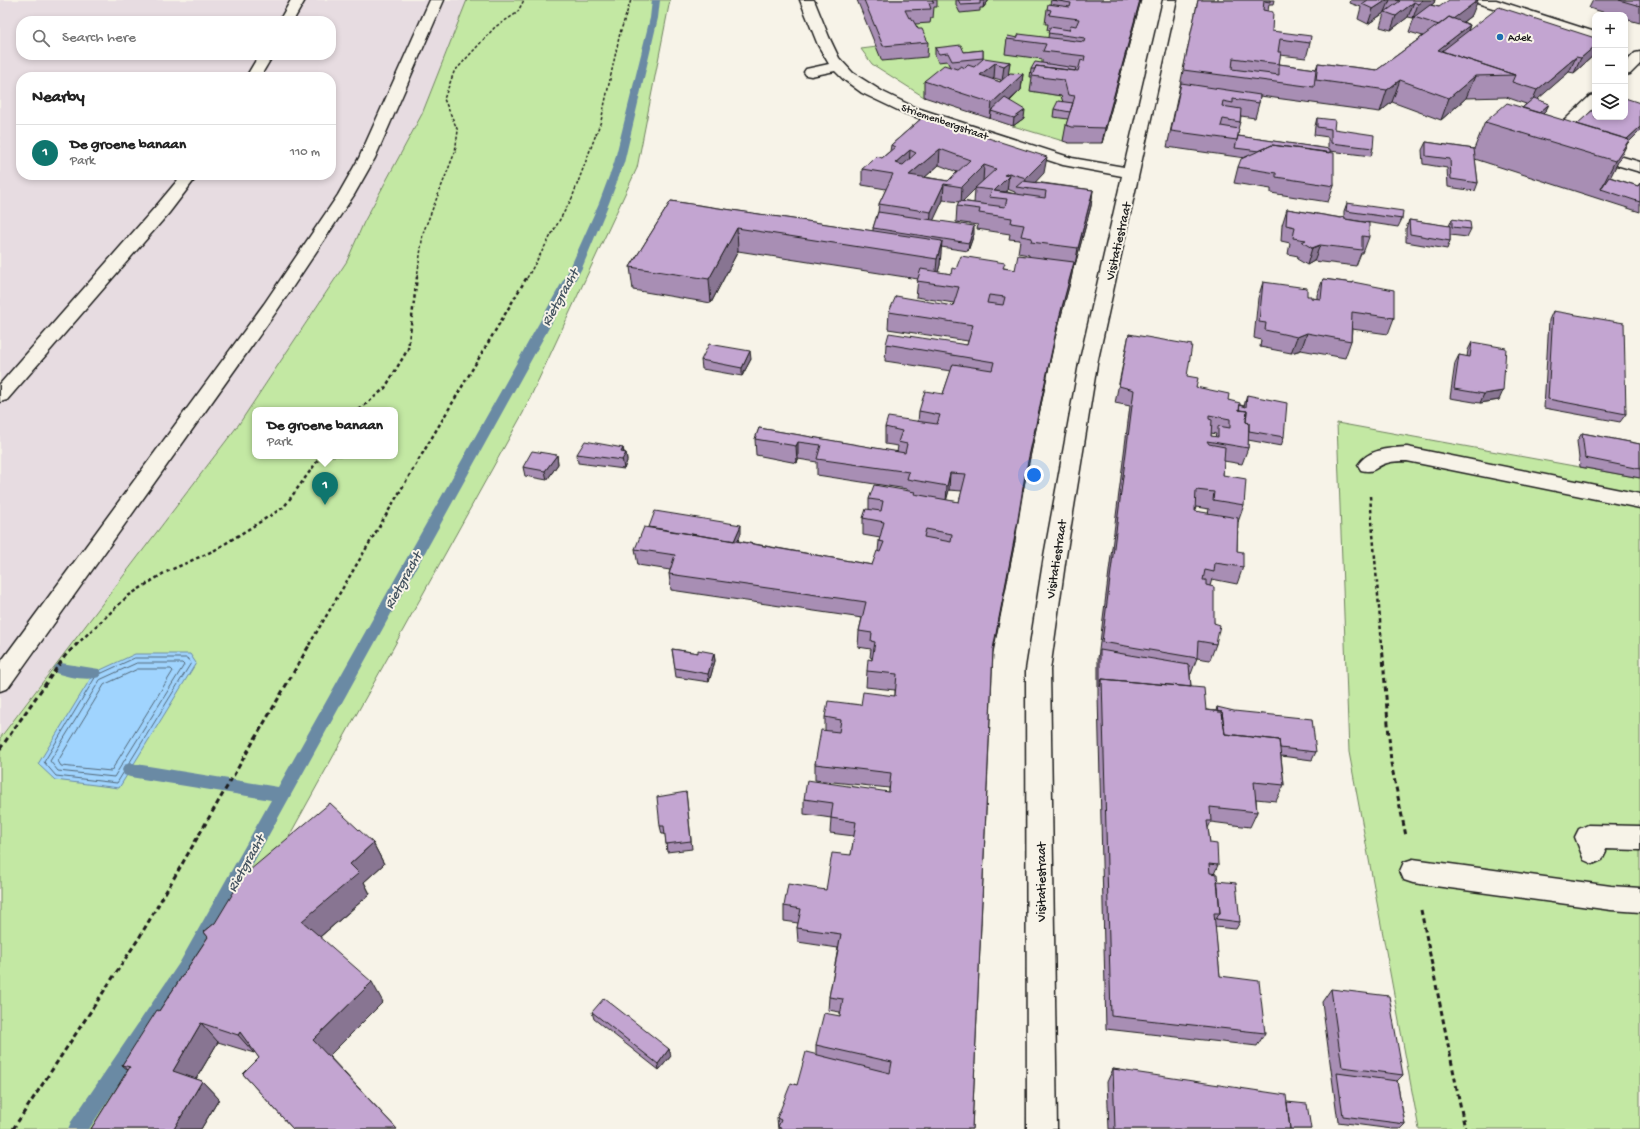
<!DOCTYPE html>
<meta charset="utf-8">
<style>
:root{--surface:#fff;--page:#f2f2f2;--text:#222;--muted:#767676;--line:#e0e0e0;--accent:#0f766e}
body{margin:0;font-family:"Gochi Hand",sans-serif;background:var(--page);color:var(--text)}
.controls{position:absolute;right:12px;top:12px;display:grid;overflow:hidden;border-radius:8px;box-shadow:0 2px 6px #0003}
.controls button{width:36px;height:36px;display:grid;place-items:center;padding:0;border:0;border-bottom:1px solid var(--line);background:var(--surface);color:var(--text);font:20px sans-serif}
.you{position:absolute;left:1034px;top:475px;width:14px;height:14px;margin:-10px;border:3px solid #fff;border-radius:50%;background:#1a73e8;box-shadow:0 0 0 6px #1a73e833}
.badge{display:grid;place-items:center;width:26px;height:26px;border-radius:50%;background:var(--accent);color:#fff;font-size:13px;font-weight:700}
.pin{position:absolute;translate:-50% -33px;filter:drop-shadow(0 1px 2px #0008)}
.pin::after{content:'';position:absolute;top:21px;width:14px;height:12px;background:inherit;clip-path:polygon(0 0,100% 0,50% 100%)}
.popup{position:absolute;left:252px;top:407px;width:146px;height:52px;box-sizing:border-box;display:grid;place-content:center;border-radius:8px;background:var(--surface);filter:drop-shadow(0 1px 3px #0005);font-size:13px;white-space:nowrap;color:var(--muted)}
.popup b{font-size:15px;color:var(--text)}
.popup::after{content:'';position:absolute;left:50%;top:100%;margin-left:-8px;border:8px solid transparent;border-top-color:var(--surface)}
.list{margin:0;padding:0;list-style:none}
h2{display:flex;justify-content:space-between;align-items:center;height:52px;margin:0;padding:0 16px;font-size:17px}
h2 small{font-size:13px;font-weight:400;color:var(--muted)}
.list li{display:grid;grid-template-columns:26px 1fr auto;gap:12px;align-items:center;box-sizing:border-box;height:56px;padding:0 16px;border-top:1px solid var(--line)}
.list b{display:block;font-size:15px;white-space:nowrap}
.list p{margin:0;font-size:13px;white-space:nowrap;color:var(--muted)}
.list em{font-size:13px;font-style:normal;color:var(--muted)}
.icon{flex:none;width:22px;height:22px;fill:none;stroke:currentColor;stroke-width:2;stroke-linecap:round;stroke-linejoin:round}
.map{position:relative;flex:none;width:1640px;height:1129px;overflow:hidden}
.search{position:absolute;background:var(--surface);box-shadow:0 2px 6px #0003;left:16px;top:16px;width:320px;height:44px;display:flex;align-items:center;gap:10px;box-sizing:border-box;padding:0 14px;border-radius:16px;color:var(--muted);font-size:15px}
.panel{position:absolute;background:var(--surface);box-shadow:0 2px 6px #0003;left:16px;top:72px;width:320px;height:108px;border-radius:16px}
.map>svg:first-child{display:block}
.built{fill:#e7dce1;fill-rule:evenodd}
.green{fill:#c3e8a3;stroke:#708260;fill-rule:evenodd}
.water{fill:#a0d4fe;stroke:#6b8aa4}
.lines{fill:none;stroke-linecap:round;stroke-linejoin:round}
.shore{stroke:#516676;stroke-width:1}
.stream{fill:#6b8aa4;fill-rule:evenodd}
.minor-casing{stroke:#1c1c1c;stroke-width:3}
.path-far2{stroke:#1c1c1c;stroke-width:1.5;stroke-dasharray:3 2;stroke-linecap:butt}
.path-far1{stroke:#1c1c1c;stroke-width:2.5;stroke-dasharray:3.5 3;stroke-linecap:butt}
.path{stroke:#1c1c1c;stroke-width:3;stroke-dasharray:5 3.5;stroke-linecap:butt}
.minor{fill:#f7f3e8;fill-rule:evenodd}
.wall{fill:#a88eb4;stroke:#1c1c1c;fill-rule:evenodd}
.shaded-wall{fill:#887492;stroke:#1c1c1c}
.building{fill:#c3a5d1;stroke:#1c1c1c;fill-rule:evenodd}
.poi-dot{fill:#1f6fb2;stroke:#f7f3e8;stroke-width:1.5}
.labels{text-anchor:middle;stroke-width:4;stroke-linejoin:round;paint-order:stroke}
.far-poi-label{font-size:11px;fill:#1c1c1c;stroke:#f7f3e8;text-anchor:start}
.far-street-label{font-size:11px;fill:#1c1c1c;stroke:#f7f3e8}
.street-label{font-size:13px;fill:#1c1c1c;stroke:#f7f3e8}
.water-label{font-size:14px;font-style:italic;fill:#445360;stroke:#f7f3e8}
</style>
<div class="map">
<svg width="1640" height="1129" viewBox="0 0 1640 1129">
<rect width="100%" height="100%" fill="#f7f3e8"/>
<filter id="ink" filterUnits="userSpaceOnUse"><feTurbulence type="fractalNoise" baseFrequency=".025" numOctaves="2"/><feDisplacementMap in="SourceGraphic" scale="8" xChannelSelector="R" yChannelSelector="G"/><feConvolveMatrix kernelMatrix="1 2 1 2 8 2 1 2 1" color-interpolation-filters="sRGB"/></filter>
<g filter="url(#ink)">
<path class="built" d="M0,0H467L422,114L364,222L347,261L239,424L0,737ZM21,21H331V55H21ZM21,77H331V175H21Z"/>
<path class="green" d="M467,0H670L637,168L523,413L214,972L115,1129H0V738L239,424L347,261L364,222L422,114ZM255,410H395V456H255Z
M933,0H979L983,8L989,0H1080L1069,18L1049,25L1076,34L1006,53L1044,59L1083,71L1031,91L1061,96L1070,120L1063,141L1013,126L1023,118L1004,106L1021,90L1008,77L943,80L924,97L872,64L861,49L877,47L883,61L905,25L928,18Z
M1337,423L1640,478V1129H1419L1349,752Z"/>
<path class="water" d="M135,654H190L196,663L119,788L55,780L38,764L94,673Z"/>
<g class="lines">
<path class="shore" d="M135,658H187L191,663L117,783L56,776L44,762L96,676Z
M137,663H182L184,665L114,777L58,771L50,761L100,680Z
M138,669H171L173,671L111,771L61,766L58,761L104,685Z"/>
<path class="stream" d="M652,0H660L658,18L624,163L609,203L582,268L192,974L89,1129H68L71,1122L180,962L271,800L130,777L124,775L122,770L124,765L130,763L278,787L570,268L599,203L614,163L650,18Z
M61,663L99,669L102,673L99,677C88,681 67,677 56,673L53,669L56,665Z"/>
<defs>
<path id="minor" d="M291,0H305L293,21H279Z
M430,0H444L375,158L354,195L276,312L8,688L0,691V663L264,304L338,195L359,158Z
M800,0H814L829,37L839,58L853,73L883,92L914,107L1072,158L1124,167L1163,0H1177L1097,364L1066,556L1050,670L1057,1129H1027L1026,670L1044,556L1079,364L1122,176L1063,165L904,113L862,93L843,79L835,71L811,76L806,75L804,72L806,69L829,64L818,45Z
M1475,0H1496L1595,32V40L1477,3Z
M1640,52V64L1630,74L1625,75V63L1635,53Z
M259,55H273L260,77H246Z
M1595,95V107L1562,139L1564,141L1561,144L1556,146L1547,143L1544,140L1547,137L1590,96Z
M1589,147L1640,162V172L1583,155L1581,152L1583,149Z
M182,175H198L169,213L7,400L0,402V384L157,205Z
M1407,447L1640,494V508L1407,461C1401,461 1394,461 1387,463C1375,466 1375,474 1361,470L1358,465C1368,449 1390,448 1407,447Z
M1588,825L1640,826V850L1605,849L1606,852L1602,860L1593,864L1584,860L1575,837L1579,829Z
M1413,859L1611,886L1640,888V912L1611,910L1413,883L1404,880L1400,871L1404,862Z"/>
</defs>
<use href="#minor" class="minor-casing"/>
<path class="path-far2" d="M417,278L423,233L455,152L458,131L444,99L454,72L495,27L517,13L524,0
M527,278L572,198L601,121L620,33L631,0"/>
<path class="path-far1" d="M359,410L385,388L408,349L417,277
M1370,496L1382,645
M76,645L128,596L164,573L215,550L284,507L321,456
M309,645L527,277"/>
<path class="path" d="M1382,644L1391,763L1406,836
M0,749L65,656L77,644
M1421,910L1465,1129
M13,1129L139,938L310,644"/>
<use href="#minor" class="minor"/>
</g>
<path class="wall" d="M857,0H937V7H934L933,18H931L930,23L915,24L918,29L928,42L927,57L882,61Z
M956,0H989L983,8H980V11L960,13L956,5Z
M1051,0H1141L1102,143H1069L1063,141L1066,125L1068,119L1053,117L1054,109L1063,102L1061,96L1030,91L1032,77H1030L1031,69L1042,63V59L1005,54L1007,39L1017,38H1048L1049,30H1047L1048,24H1045L1047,9L1050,4Z
M1198,0H1274L1273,4H1269L1268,11L1272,31L1310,43L1306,58L1280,55L1279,64L1316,69L1318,63L1377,70L1423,36L1409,32L1414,18H1413L1408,17L1391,30L1380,27L1384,13L1368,24L1358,19L1361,7L1350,3L1351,0H1435L1434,3L1431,5L1439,7L1472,15L1463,22L1470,25L1468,31L1594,55L1574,73L1569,72L1537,99L1549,104L1545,112L1543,114L1627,144L1610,177L1638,186L1640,183V212L1475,159L1478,183L1475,191L1448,187L1447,168L1423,164L1422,150L1426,142L1474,149L1485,122L1522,108L1526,104L1506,97L1466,98L1441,120L1392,102L1380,112L1260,96L1259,103L1255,118L1241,116L1240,122L1238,129V136L1328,149V137L1314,135L1315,126L1317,118L1334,129L1373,148L1371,156L1330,151L1334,186L1328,202L1271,193V189L1234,183L1238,167L1245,158L1167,147Z
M1593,0H1640V23L1625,19V15H1613L1589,8Z
M935,48L964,52L983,50V60L1010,62L1008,74H1023L1021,90L1010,101L1024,118L1013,126L924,97V81L950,67L947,61L938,62L935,55ZM994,78L1001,80L1000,82L992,79Z
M923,117L1044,173L1035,182L1093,190L1091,206L1075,265L1074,264L1071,279L1055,338L1023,491L1015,541L993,653L972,1129H778L777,1118L797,1085L816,1055V1045L840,1016V1012L828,1010L829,997L838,948L798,942L797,928L798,923L784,921V906L826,890L851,855L854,836L830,833L831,818L804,814V799L889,792V788L815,780V764L825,730V717L861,705L895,696V690L866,687L867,671L872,660V658L870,657L871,649L858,647L859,631L862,618L671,590L669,574L670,570L638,565L635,549L649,527L741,533L738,541L872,565L878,551L879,541L880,538L863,535V518L869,510V499L907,490V489L817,475V462L798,459L797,463L756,455L755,439L759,428L897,452L898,446L885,444V427L918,422L919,411L943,394L951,371L885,361L886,344L967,345L968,341L888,329L889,312L953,306L954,303L916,297L918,279L738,251L711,303L633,290L630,267L671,201L873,231V228L878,212L879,204L886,189L862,185V169L882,158L890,151L891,145ZM939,165L957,172L948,181L925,177ZM975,189L974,203L962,201ZM1007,189L1015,192V194L1007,192ZM943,200L959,202L957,206L956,222L978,225L977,229L1010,234L1009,239L1020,240L1018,253L1029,255V256L1015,270L1004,268L956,269L951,274L938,272L940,265L941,247L968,251L974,234L933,220ZM949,490L962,491L959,502L946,500Z
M1347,203L1402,219L1398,227L1345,219L1369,237L1363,253H1361L1356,266L1314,261L1307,265L1297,259L1298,256L1288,254L1290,243L1281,241L1282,225L1287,209L1341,218L1344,217V211Z
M1452,219L1471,229L1467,237L1450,235V241L1447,249L1406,242V229L1409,220L1449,226Z
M1323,279L1353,283V282L1394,318L1388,334L1352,329L1351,341L1345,358L1301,350L1291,353L1260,347L1261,340L1254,338L1258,298L1263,282L1307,296L1311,298L1317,299V295Z
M1553,311L1626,414L1620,422L1544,408L1549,320Z
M1129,334L1187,376L1196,387L1240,405L1244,406L1247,395L1284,437L1281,446L1248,440V448L1242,464L1224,461L1223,475L1244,505L1238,522V521L1237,551L1243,567L1237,584L1212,579L1210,586L1214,623L1216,644L1210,660L1197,658L1191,674H1190L1191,687L1206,710L1216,711L1217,707L1316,752L1312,760L1281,756L1284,785L1276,801L1256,799L1257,812L1250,827L1211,822L1208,828L1210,843L1218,865L1214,874L1217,881L1240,922L1236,929L1215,927L1220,976L1265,1033L1257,1046L1106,1029L1098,695V658L1130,406L1115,403ZM1211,433L1216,434L1215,437L1211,436ZM1196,507L1209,509L1208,514L1195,511Z
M1472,342L1499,400L1480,403L1450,398L1455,363L1459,355L1467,357L1468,350Z
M751,359L742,376L702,369L701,360Z
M1582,433L1640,444V478L1580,467L1577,441Z
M623,448L624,452L626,453L627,461L624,469L578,463L577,454Z
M557,455L558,464L547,480L525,476L523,467Z
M672,649L698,653H714L715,661L709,682L676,677Z
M686,792L692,849L667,852L665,834H662L660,826Z
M373,843L384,864L364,882L370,894L320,937L383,1002L329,1056L397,1129H293L243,1074L259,1058L255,1052L254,1053L218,1042L196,1079L202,1081L219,1099L201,1129H91L128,1070L122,1065L159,1011L208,937L204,932L215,923Z
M1331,989L1403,1075L1397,1081L1405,1124L1400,1129H1392L1338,1122L1322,1002Z
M592,1012L669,1049L671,1056L659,1070L594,1019Z
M1113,1069L1287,1102L1311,1129H1109L1107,1082Z"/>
<path class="shaded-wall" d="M985,0H989L983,8L984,1Z
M1140,0H1141L1102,143L1105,128Z
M1387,0H1390L1385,12L1368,24L1373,9Z
M1423,0H1435L1434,3L1415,17H1414L1413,18L1418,4Z
M1478,0L1472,15L1437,42L1443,26Z
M1414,2L1408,17L1391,30L1396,16Z
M1470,25L1462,46L1445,59L1438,50Z
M1595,46L1594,55L1574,73L1581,58Z
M1576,57L1569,72L1530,106L1537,90Z
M1010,62L1008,77L1002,81L1004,66Z
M995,63L994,78L979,91L980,75Z
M1023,74L1021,90L997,112L991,111L990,119L992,103Z
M1475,76L1466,98L1441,120L1449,98Z
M1400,80L1392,102L1380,112L1387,90Z
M1549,104L1545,112L1522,133L1518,132Z
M1025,110L1024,118L1013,126L1014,118Z
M1640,127V131L1627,144L1611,176L1602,190L1601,189L1625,141Z
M940,149L939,165L909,191V175Z
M910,150L909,166L895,179V163Z
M1047,157L1044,173L1029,189L1025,188L1026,178Z
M984,165L983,181L961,203L962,187Z
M1009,173L1007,192L994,191L1004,175Z
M944,184L943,200L930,228L931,212Z
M1093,190L1091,206L1075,265L1078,248Z
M974,226V234L968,251L969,243Z
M737,228L738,251L711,303L709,279Z
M942,241L940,265L935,282L937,259Z
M1320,245L1314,261L1307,265L1312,248Z
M1074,262L1071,279L1055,338L1023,491L1025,475L1058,322Z
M1307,333L1301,350L1291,353L1297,337Z
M750,351L751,359L742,376V368Z
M1503,391L1499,400L1480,403L1484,394Z
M798,442V459L797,463L796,446Z
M623,448L624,456L626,453L627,461L624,469L621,452Z
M557,455L558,464L547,480L545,471Z
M950,473L949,490L946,502L947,486Z
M741,525V533L732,556L731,548Z
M1017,525L1015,541L990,665L993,649Z
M714,653L715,661L709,682L708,674Z
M373,843L384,864L364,882L370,894L315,941L302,921L350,864Z
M372,982L383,1002L327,1058L313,1040Z
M201,1023L218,1042L190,1089L173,1071Z
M240,1032L256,1051L254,1053L238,1035Z
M669,1049L671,1056L659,1070L658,1064Z
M202,1081L219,1099L201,1129H174Z"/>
<path class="building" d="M864,0H932L934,3H929L931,9L905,10L909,18L911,17L918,29H922L928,42L883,46Z
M958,0H985L984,1H980V4L961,5Z
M1052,0H1140L1105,128L1071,127L1066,125L1075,96L1068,95L1064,80L1032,76L1036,66L1078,71L1081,60L1084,61L1085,56L1043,51L1046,44L1007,39L1008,36L1017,38L1019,34L1084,42L1085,38L1048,33L1050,27L1069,30L1071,25L1076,26L1079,19L1049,15L1051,10L1047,9L1048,4L1070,7L1071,3Z
M1198,0H1270V2L1264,1L1263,10L1273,12L1272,31L1311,36L1310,43L1280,39L1278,52H1281L1279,64L1316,69L1314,87L1183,70ZM1233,58L1279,64V75L1232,69Z
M1368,0H1387L1373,9L1362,4Z
M1396,0H1423L1418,4L1414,2L1396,16L1385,12L1400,1Z
M1449,0H1478L1453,19L1449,17L1439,25L1414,17L1430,5L1439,7Z
M1619,0H1640V6Z
M1499,7L1595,38V46L1581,58L1576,57L1537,90L1512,82L1515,75L1442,51Z
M1449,17L1470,25L1438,50L1515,75L1475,76L1449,98L1400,80L1387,90L1316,80L1318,63L1377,70Z
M961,45L964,52L983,50V58L952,61L948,53L939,54L935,48Z
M984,58L1010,62L1004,66L995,63L980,75L1000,82L1010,73L1023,74L992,103L924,81L944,65L957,69L961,66L965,68L968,65L974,67Z
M1035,62L1076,68L1075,71L1036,66L1035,69H1031Z
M1181,83L1260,95L1259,103L1233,99V103L1223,101L1222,106L1241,109L1240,122L1223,119L1221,126L1239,129L1237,140L1171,131Z
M1005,98L1025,110L1014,118L991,111Z
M1534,98L1549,104L1539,113L1522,108Z
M1625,98L1640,103V127L1627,139L1577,124L1595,108V117H1625Z
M1058,101L1073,103L1070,112L1054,109Z
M1507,103L1629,140L1615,161L1485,122Z
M923,117L1047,157L1026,178L1009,173L1004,175L1009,176L994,191L1045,198L1046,191L1016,187L1023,181L1093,190L1078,248L1031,242L1032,238L1021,236L1024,225L1011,223L1012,218L979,213L980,209L957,206L959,201L1005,207L1007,199L989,197L992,190L975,188L996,169L984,165L962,187L944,184L931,212L879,204L893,174L862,169L877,156L882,158L895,147L891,145ZM940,149L970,160L948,181L909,175ZM910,150L916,153L903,165L895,163Z
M1317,118L1335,120L1334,129L1374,135L1373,148L1331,143V129L1317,127Z
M1238,136L1330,149V153L1272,145L1259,151L1235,148Z
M1426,142L1474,149L1478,183L1451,179L1450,159L1426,156Z
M1272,145L1334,153V186L1276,177V173L1238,167L1241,159Z
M1609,177L1638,186L1640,183V202L1601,189Z
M671,201L942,241L937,259L737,228L709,279L630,267Z
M1347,203L1403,211L1402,219L1346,211Z
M1287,209L1341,218L1345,217V219L1369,223V237L1362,236V250L1320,245L1312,248L1302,242L1306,240L1293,238L1295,227L1286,225Z
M878,212L974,226L969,243L873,228Z
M1452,219L1470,222L1471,229L1452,227Z
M1409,220L1450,226V241L1410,234Z
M1018,255L1074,262L1058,322L1025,475L1017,525L993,649L972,1129H783L778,1127L781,1120L777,1118L791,1083L797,1085L806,1052L890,1073L892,1062L816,1045L824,1013L840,1016L843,999L829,997L841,934L797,928L801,909L784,906L788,884L826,890L832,853L851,855L856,822L831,818L833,803L804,799L807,780L889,792L891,773L815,764L821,730L839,732L841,720L825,717L828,701L861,705L863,692L895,696L897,674L867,671L868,659L872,660L875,642L871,641L872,633L859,631L866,602L669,574L675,555L635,549L644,527L730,540L872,565L877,551L880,552L884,542L879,541L884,522L863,518L866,509L881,511L883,501L869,499L874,485L915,492L914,494L959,502L966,474L950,473L947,486L907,479L909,472L817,459L821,445L798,442L796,446L755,439L759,428L905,453L907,444L898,442L902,431L885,427L888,417L937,424L940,415L919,411L925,391L943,394L953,364L992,370L994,362L886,344L889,333L967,345L973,325L889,312L896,296L953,306L959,287L917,281L921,269L951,274L952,268L956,269L961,256L1005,263L1003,268L1015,270ZM989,295L1005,297L1003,305L987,303ZM926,529L952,534L951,542L924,537Z
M1323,279L1353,283V282L1394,290V318L1352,312L1351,341L1307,333L1297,337L1265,330L1266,323L1259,322L1263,282L1307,288V296H1311V298L1321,299Z
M1553,311L1624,323L1626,414L1548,399Z
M1129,334L1192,345L1187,376L1198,378L1196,387L1229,394L1228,400L1240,403L1239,410L1247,411L1246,422L1249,423L1248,448L1207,441L1209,444L1225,447L1223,475L1246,479L1244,505L1213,500L1214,492L1196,490L1195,511L1238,518L1237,551L1243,552V567L1215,563L1214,572L1205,570L1203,580H1206V585L1214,587V623L1220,625L1216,644L1198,641L1197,658L1102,642L1134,390L1119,386ZM1209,415L1230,419V428L1218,426V437L1211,436L1212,420L1209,419Z
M1472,342L1506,348L1503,391L1484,394L1454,389L1459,355L1470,357Z
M709,344L750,351L742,368L701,360Z
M1247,395L1287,403L1284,437L1249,431V423L1246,422L1247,411L1239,410L1240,405L1246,407Z
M1582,433L1640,444V469L1585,458Z
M585,441L623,448L621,452L626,453L622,460L577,454Z
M532,451L557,455L545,471L523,467Z
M655,511L741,525L734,541L649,527Z
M672,649L698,653V650L714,653L708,674L675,668Z
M1100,650L1189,665L1191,687L1102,679L1100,687Z
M1102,679L1204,688L1206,710L1222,712L1225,734L1279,740L1284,785L1254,782L1257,812L1210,807L1211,821H1207L1210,843L1217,844L1218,865L1209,864L1210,873L1217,874L1220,913H1214L1220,976L1259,981L1265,1033L1111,1016Z
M1217,707L1234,711L1312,719L1316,752L1280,748L1279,740L1225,734L1222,712H1218Z
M686,792L691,841L666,844L664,826H660L657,797Z
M330,803L373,843L350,864L359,873L302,921L372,982L313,1040L397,1129H293L243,1074L259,1058L240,1032L238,1035L201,1023L173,1071L202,1081L174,1129H91L130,1067L122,1065L157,1010L159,1011L208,937L204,932L215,923L244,875Z
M1217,881L1236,883L1240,922L1216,919L1220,913Z
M1331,989L1389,996L1403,1075L1342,1067Z
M604,998L669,1049L658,1064L592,1012Z
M1113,1069L1286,1095L1290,1129H1115Z
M1337,1073L1397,1081L1405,1124L1343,1116Z
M1287,1102L1307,1104L1311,1129H1290Z"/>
</g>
<circle class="poi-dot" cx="1500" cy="37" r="4"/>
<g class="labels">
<g class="far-poi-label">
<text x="1508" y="41">Adek</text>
</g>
<g class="far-street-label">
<text transform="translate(945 121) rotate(19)" y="4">Striemenbergstraat</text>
</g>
<g class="street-label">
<text transform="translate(1117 241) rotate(-77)" y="5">Visitatiestraat</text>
<text transform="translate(1055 559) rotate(-81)" y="5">Visitatiestraat</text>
<text transform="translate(1040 882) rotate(-90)" y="5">Visitatiestraat</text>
</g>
<g class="water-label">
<text transform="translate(559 297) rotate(-61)" y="5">Rietgracht</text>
<text transform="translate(402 580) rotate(-61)" y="5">Rietgracht</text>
<text transform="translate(245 863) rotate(-61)" y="5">Rietgracht</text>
</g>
</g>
</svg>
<div class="controls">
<button>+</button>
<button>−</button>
<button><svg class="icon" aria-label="layers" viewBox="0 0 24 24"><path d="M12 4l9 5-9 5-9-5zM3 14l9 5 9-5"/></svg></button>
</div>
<div class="you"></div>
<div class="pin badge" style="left:325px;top:505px">1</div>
<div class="popup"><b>De groene banaan</b>Park</div>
<div class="search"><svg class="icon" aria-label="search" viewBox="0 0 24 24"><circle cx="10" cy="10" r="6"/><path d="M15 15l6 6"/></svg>Search here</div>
<section class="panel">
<h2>Nearby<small></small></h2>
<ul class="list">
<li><span class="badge">1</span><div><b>De groene banaan</b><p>Park</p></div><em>110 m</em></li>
</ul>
</section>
</div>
